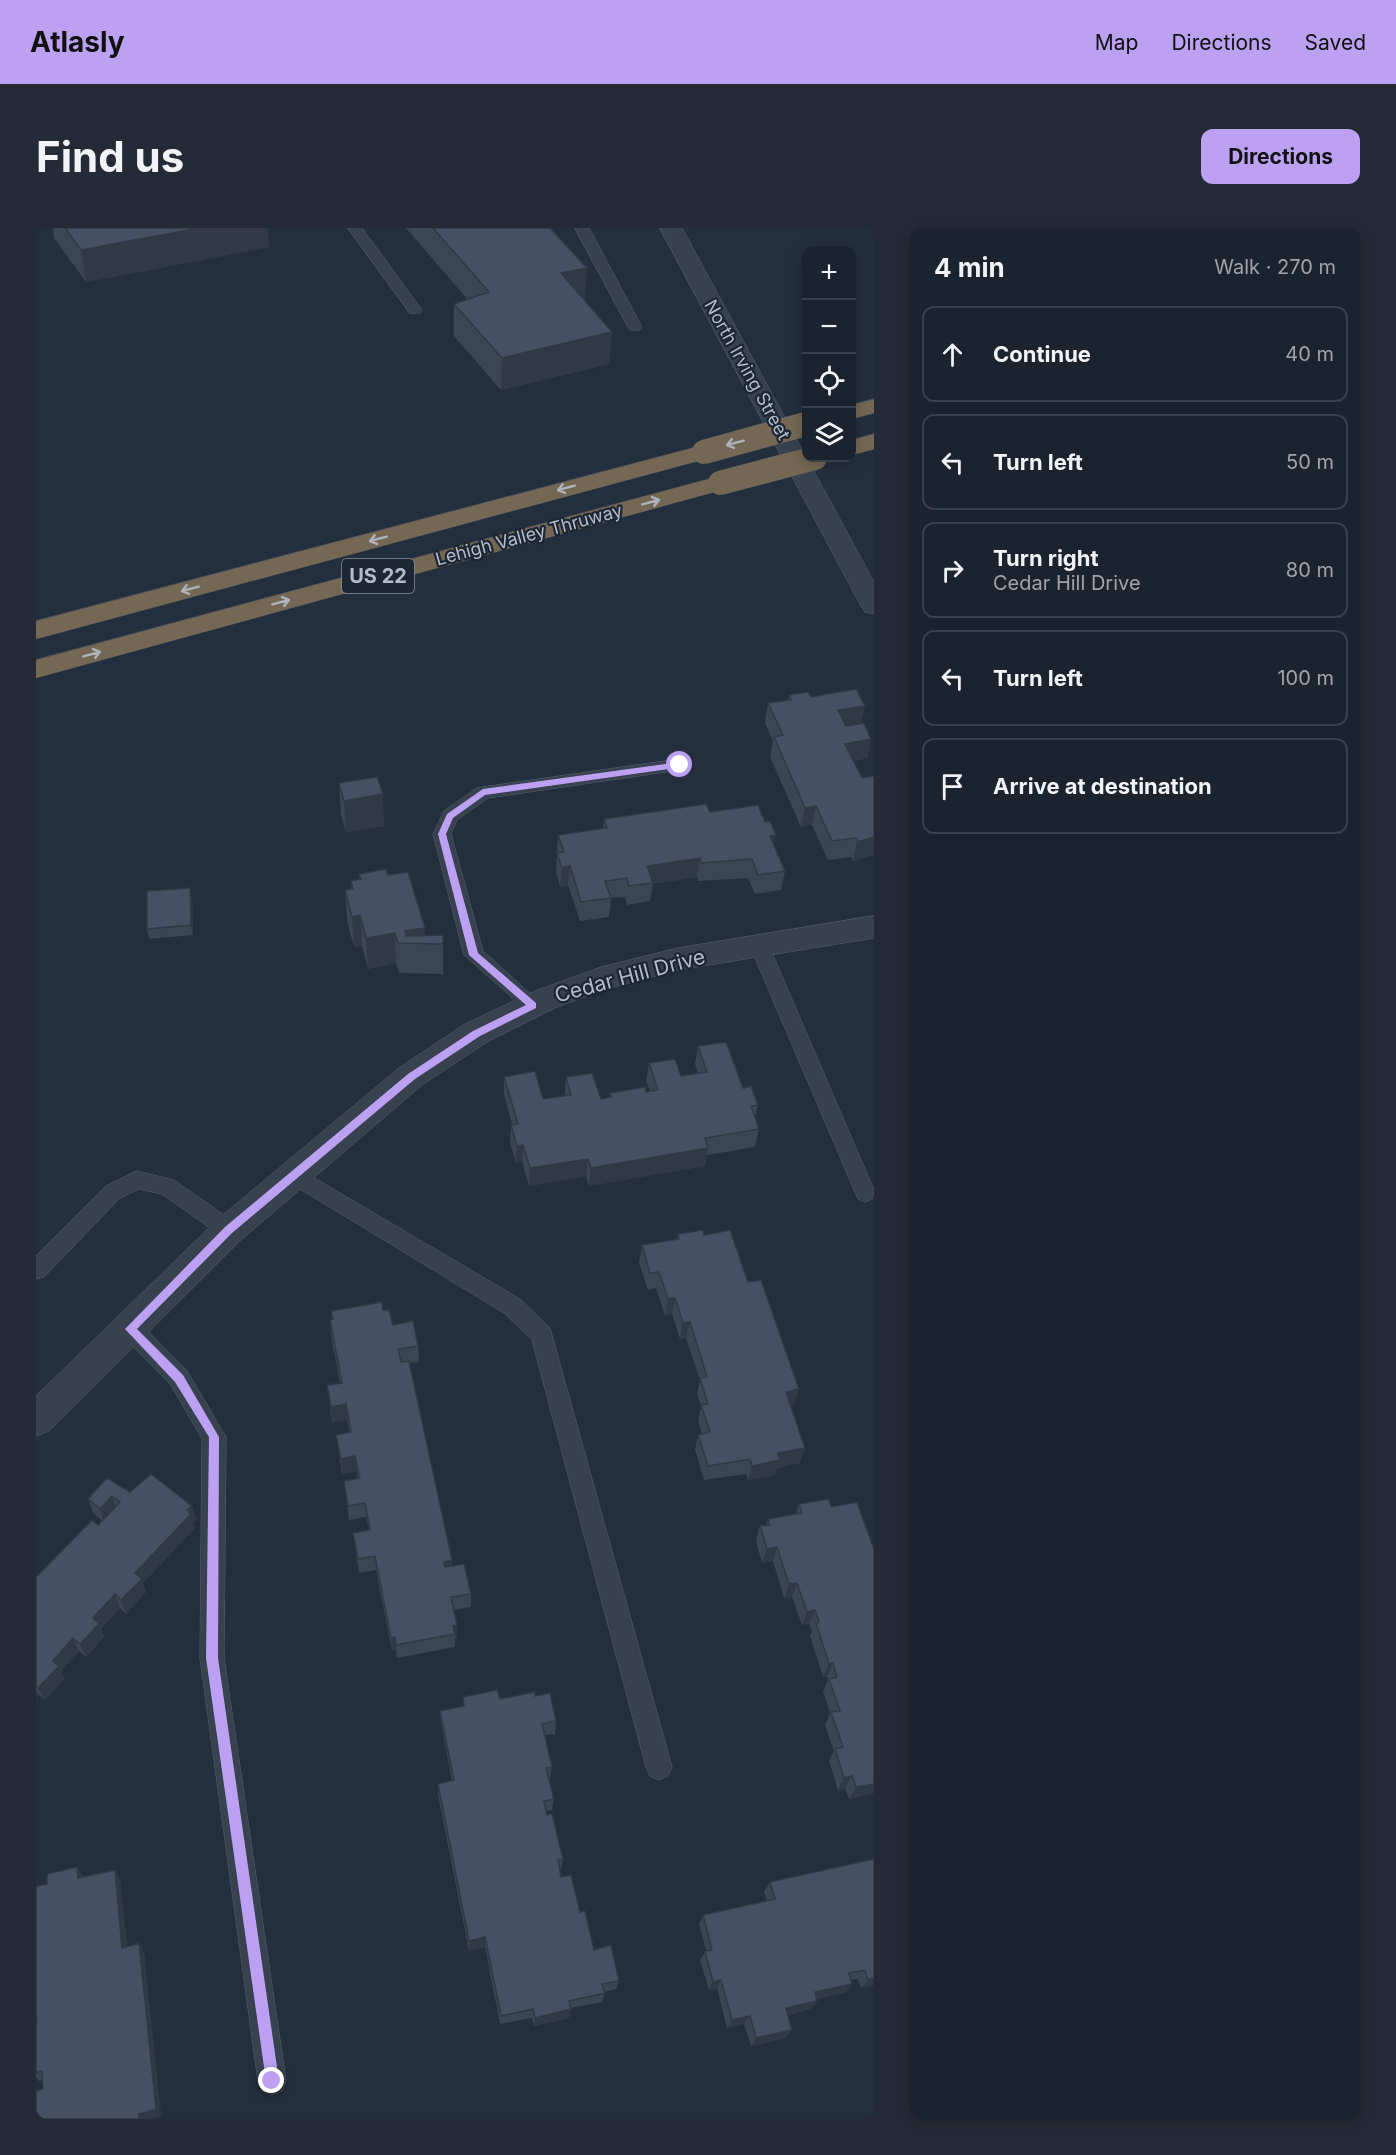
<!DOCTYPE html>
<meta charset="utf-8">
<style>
:root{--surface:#1b232e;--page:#242b36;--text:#f1f3f6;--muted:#a0a4aa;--line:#39404a;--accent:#bca0f2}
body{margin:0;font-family:Inter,sans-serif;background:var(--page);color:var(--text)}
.controls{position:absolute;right:18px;top:18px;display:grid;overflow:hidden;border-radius:12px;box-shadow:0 3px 15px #0003}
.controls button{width:54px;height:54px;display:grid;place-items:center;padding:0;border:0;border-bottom:2px solid var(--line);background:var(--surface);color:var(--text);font:30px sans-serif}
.stop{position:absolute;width:18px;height:18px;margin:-14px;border:4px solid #bca0f2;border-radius:50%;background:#fff}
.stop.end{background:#bca0f2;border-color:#fff;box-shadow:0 2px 6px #0008}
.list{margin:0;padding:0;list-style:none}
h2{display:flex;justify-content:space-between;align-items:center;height:78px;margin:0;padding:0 24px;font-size:26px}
h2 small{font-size:20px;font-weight:400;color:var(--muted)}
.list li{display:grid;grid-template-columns:39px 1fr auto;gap:18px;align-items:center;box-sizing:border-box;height:96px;margin:0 12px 12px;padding:0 12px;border:2px solid var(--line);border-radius:12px}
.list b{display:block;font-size:22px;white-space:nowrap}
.list p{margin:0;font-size:20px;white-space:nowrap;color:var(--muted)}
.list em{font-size:20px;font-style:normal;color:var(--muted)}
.icon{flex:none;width:33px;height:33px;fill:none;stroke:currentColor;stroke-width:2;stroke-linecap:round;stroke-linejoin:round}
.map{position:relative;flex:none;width:838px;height:1891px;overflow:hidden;border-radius:12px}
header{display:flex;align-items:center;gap:36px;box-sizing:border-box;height:84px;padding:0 30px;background:var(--accent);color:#111}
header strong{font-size:28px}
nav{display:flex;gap:33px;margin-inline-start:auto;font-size:21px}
.intro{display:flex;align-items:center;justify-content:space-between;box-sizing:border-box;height:144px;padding:0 36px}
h1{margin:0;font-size:42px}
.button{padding:15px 27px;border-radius:12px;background:var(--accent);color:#111;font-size:21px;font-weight:700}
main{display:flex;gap:36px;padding:0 36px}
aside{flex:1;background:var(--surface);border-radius:12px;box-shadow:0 3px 15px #0003}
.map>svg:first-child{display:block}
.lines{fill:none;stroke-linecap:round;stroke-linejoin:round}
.service-casing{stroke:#565f6c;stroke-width:1}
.minor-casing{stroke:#565f6c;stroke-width:1}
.tertiary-casing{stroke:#565f6c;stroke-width:1}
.motorway-casing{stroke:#434c59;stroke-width:1}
.service{fill:#38414e;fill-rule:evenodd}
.minor{fill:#38414e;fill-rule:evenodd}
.tertiary{fill:#38414e;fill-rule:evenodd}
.motorway{fill:#746855;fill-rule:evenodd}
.motorway-bridge-casing{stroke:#434c59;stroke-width:25;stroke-linecap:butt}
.motorway-bridge{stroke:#746855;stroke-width:24}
.wall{fill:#3b4654}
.shaded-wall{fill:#303945}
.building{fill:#455162;stroke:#303945;stroke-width:1.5}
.oneway{stroke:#aeb4bd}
.route{fill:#bca0f2}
.labels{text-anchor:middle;stroke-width:4.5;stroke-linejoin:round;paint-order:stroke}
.far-street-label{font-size:18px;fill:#b4bcc9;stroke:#1d2633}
.shield{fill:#1d2633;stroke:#878f9c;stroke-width:1.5}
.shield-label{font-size:20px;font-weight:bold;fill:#b4bcc9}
.street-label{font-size:21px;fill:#b4bcc9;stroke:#1d2633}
</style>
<header>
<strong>Atlasly</strong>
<nav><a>Map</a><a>Directions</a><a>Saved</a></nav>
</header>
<div class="intro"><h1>Find us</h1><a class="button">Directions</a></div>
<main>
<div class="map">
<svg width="838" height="1891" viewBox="0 0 838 1891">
<rect width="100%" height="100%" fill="#242f3e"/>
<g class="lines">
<defs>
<path id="service" d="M312,0H326L386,82L384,85H374Z
M539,0H553L606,99L604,102H594L592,99Z
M644,531L650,533L653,537L650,541L452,570L421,592L415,606L447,723L507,777L504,782L497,785L490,782L428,727L397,606L408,583L441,560Z
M723,709L730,711L838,962L836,971L829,974L822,971L713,716L716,711Z
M258,938L484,1071L514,1100L636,1539L632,1548L623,1552L614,1548L610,1539L496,1112L468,1085L251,953L247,947L251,941Z
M101,943L138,952L201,996L204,1002L201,1008L193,1011L185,1008L126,966L103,961L84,970L8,1049L0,1051V1028L70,958Z
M95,1091L103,1094L151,1143L190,1209L188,1430L250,1853L246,1863L236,1867L226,1863L222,1853L164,1430L166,1211L135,1157L87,1108L84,1101L87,1094Z"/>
<path id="minor" d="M838,688V710L642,742L570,761L521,779L451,814L386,857L205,1012L13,1203L0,1208V1168L181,992L364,839L429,796L499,763L565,739L642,720Z"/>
<path id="tertiary" d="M624,0H646L838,354V386L829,384L825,378Z"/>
<path id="motorway" d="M838,171V185L816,191V177Z
M838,206V221L816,227V212Z
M668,217L677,219L680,224L677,229L0,411V393Z
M684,248L693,250L696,255L693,260L0,450V432Z"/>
</defs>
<use href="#service" class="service-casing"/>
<use href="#minor" class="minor-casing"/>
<use href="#tertiary" class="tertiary-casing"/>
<use href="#motorway" class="motorway-casing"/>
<use href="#service" class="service"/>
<use href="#minor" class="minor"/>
<use href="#tertiary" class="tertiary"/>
<use href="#motorway" class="motorway"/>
<defs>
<path id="motorway-bridge" d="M668,224L770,196
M684,255L779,230"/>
</defs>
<use href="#motorway-bridge" class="motorway-bridge-casing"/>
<use href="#motorway-bridge" class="motorway-bridge"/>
</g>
<path class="wall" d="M17,0H232L233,19L50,54L18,10Z
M370,0H514L551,40L548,72L576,104L573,136L465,162L418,108V76L432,72Z
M753,467L775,469L825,496L835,511L831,530L817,533L826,550L838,548V627L817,633L815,629L792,632L776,597L765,599L734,529L737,513L729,495L732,475L752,472Z
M303,555L348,598L310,604L305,587Z
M674,584L738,617L749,643L745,662L719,666L712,650L662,653L661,649L617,656L614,673L591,677L589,669L575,670L573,689L544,693L532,657L524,659L520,644L522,607L567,600L568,591Z
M323,646L352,647L389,707H407V746L363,745L360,735L332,741L326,718L318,719L311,693L309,662L315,661V653L324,652Z
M156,670L157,707L113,711L111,701Z
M662,818L707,860L722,877L719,890L723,901L719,919L671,927L669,938L553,958L550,948L493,958L486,934L480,935L474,915L475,897H476L468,866V849L507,871L529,868L530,849L565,871L574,870V865L614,863L610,853L613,835L645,848L662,845L659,836Z
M642,1006L668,1007L712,1054L763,1161L758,1177H755L764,1235L741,1240L739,1247L712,1252L710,1246L668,1252L659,1222L662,1207L666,1206L662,1193L665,1179L661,1166L664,1152L650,1110L644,1111L636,1086L629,1088L620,1060L612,1062L603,1034L606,1017L641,1011Z
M347,1082L357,1097L382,1118L383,1134L373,1135L416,1338L435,1366V1379L418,1382L421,1411H419V1419L361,1430L360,1422L356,1423L340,1342L323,1345L317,1305L333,1302L330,1289L313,1292L308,1253L322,1250L321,1243L306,1246L300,1207L314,1205L311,1192L296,1195L291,1157L304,1155L295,1108L294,1092L296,1091L295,1083Z
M94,1264L156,1278L160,1292L157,1295L159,1300L107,1355L110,1364L90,1386L84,1380L65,1401L68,1409L50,1429L43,1423L25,1443L29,1450L9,1472L3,1467L0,1470V1349L66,1293L57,1285L52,1271Z
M763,1276L838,1565L813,1571L809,1560L802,1562L793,1532L798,1523L789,1497L794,1485L787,1463L792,1453L791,1448L787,1449L774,1408L776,1404L773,1396L766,1397L756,1369L748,1370L737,1333L726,1335L720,1313L724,1298L730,1297L732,1291L760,1286Z
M499,1468L520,1493L519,1506L508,1507L516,1539L514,1551H513L518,1571L516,1582L510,1583L527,1631L525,1642H524L525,1649L544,1684L558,1722L583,1753L580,1761L568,1764L569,1765L566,1774L534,1780L533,1790L498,1798L496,1790L464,1796L449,1719L433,1723L402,1567V1556L416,1553L405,1495L404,1483L427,1479V1469L464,1471Z
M838,1631V1757L825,1760L822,1751L815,1752L809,1765L780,1771L781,1773L775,1781L752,1787L750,1810L715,1818L708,1796L691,1800L681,1760L673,1762L664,1732L670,1722L663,1696L667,1687L731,1673L728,1664L734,1654Z
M41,1639L47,1649L79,1642L84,1652L91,1718L108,1725L125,1888L113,1891H0L7,1861V1852L3,1853L0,1849V1795L1,1794V1790H0V1658L11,1656Z"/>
<path class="shaded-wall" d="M163,0H232L233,19L50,54L45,22Z
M551,40L549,72L523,77L525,45Z
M576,104L573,136L465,162L466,130Z
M829,478L824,498L798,502L802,482Z
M835,511L831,530L805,535L809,516Z
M347,566L348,598L310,604L308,573Z
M780,578L776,597L765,599L769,580Z
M740,607L736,626L734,608Z
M838,609V627L817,633L821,614Z
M664,630L661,649L617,656L611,638Z
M534,638L532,657L524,659L526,640Z
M154,660L156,670L157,707L155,697Z
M324,687L326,718L318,719L316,689Z
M389,700V715H369V703Z
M359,705L360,735L332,741L330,710Z
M487,917L486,934L480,935L481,918Z
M672,920L669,938L553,958L555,940Z
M552,931L550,948L493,958L494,940Z
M639,1070L636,1086L629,1088L632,1071Z
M654,1094L650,1110L644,1111L647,1095Z
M763,1161L758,1177L745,1180L750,1164Z
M310,1176L311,1192L296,1195L295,1179Z
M769,1220L764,1235L741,1240L739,1247L712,1252L716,1238L742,1225Z
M319,1228L321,1243L306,1246L305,1231Z
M76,1268L81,1283L69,1295L64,1281Z
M156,1278L160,1292L157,1295L159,1300L107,1355L110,1364L90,1386L85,1372L99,1345Z
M741,1319L737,1333L726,1335L731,1321Z
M416,1332V1346L408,1348V1334Z
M761,1355L756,1369L748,1370L753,1356Z
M79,1366L84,1380L65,1401L68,1409L50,1429L44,1416L57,1390Z
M779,1382L773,1396L766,1397L771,1384Z
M421,1397V1411H419V1406L417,1398Z
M359,1409L360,1422L356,1423L355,1410Z
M37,1410L43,1423L25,1443L29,1450L9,1472L2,1460L17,1433Z
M797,1435L791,1448L787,1449L793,1436Z
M0,1462L3,1467L0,1470Z
M816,1548L809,1560L802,1562L808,1550Z
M838,1556V1565L813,1571L820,1559Z
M41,1639L47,1649L42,1650Z
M79,1642L84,1652L92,1729L86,1720Z
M449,1709V1719L433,1723V1713Z
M103,1715L108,1725L125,1888L113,1891H103Z
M838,1750V1757L825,1760L832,1752Z
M685,1752L681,1760L673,1762L677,1754Z
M816,1756L809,1765L772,1773L779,1764Z
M781,1773L775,1781L744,1789L750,1780Z
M535,1781L533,1790L498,1798L499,1790Z
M714,1788L708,1796L691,1800L696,1792Z
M756,1802L750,1810L715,1818L720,1810Z"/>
<path class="building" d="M29,0H163L45,22Z
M397,0H514L551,40L525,45L576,104L466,130L418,76L453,64Z
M820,461L829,478L802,482L810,498L828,495L835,511L809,516L826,550L838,548V609L821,614L820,610L796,613L780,578L769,580L738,509L747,507L732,475L755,472L753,467L772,464L775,469Z
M341,549L347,566L308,573L303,555Z
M670,576L674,584L722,577L729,594L734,593L740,607L734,608L749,643L722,647L716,631L665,635L664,630L611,638L617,655L593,658L591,650L569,653L575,670L545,674L534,638L526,640L521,625L528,624L522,607L571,600L568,591Z
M350,641L352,647L372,644L389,700L369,703L370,708L407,707V716L362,715L359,705L330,710L324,687L316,689L309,662L317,661L315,653L325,651L323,646Z
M154,660L155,697L111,701V663Z
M690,814L707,860L715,858L722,877L715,878L723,901L669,910L672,920L555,940L552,931L494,940L487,917L481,918L475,897L482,896L468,849L499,843L507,871L535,867L530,849L556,845L565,871L576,869L574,865L609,859L610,864L622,862L613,835L639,831L645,848L671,844L662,818Z
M667,1002L668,1007L694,1002L712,1054L725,1052L763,1161L750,1164L769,1220L742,1225L744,1232L716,1238L714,1231L672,1238L662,1207L674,1204L665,1177L672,1176L664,1150L671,1149L654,1094L647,1095L639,1070L632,1071L623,1044L614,1045L606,1017L643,1011L642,1006Z
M346,1074L347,1082H353L357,1097L377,1093L382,1118L362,1121L365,1134L373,1133L416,1332L408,1334L409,1339L428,1336L435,1366L415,1369L421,1397L417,1398L419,1406L360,1417L359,1409L355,1410L339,1328L322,1331L317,1305L334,1302L329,1275L312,1278L308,1253L324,1250L319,1228L305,1231L300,1207L315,1204L310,1176L295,1179L291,1157L306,1155L294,1092L297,1091L295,1083Z
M115,1246L156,1278L151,1282L155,1286L99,1345L106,1351L85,1372L79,1366L57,1390L63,1396L44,1416L37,1410L17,1433L23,1438L2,1460L0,1458V1349L56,1292L62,1297L84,1274L76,1268L64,1281L52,1271L71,1250L94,1264Z
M793,1271L795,1279L821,1274L838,1321V1556L820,1559L816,1548L808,1550L799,1521L807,1519L795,1484L804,1483L793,1451L801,1449L797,1435L793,1436L780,1395L783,1394L779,1382L771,1384L761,1355L753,1356L741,1319L731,1321L724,1298L734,1297L732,1291L766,1285L763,1276Z
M461,1462L464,1471L499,1464V1468L514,1465L520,1493L506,1496L516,1539L510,1540L518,1571L508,1573L511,1587L516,1586L527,1631L522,1632L525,1649L535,1647L544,1684L549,1683L558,1722L575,1717L583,1753L566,1756L569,1765L533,1773L535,1781L499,1790L497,1781L465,1788L449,1709L433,1713L402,1556L418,1552L404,1483L428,1478L427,1469Z
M838,1631V1750L832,1752L829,1742L813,1745L816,1756L779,1764L781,1773L750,1780L756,1802L720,1810L714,1788L696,1792L685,1752L677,1754L669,1723L676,1722L667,1687L739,1671L734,1654Z
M41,1639L42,1650L79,1642L86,1720L103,1715L120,1881L103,1886V1891H0V1863L7,1861L6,1843L0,1845V1795L1,1794L0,1781V1658L11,1656V1646Z"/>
<defs><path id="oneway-shaft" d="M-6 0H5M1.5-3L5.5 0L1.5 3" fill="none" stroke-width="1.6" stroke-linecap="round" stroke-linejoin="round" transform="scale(1.5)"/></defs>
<g class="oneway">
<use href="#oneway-shaft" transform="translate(699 215) rotate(165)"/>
<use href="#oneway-shaft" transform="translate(530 260) rotate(165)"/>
<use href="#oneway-shaft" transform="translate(615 274) rotate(-15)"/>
<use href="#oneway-shaft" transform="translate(342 311) rotate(165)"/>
<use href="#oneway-shaft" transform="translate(154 361) rotate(165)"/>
<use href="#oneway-shaft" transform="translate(245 374) rotate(-15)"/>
<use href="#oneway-shaft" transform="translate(56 426) rotate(-15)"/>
</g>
<path class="route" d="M644,534L647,539L449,567L417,590L410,606L442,725L500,775V780L444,808L379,851L196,1005L101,1101L147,1147L183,1209L182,1430L243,1853L236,1859L230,1853L170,1430L173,1209L139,1154L89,1101L189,999L372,846L437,803L490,777L433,727L402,606L411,586L447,561Z"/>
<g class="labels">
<g class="far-street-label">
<text transform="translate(711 142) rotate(61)" y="6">North Irving Street</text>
<text transform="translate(493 307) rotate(-15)" y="6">Lehigh Valley Thruway</text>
</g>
<rect class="shield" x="306" y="331" width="72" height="34" rx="4.5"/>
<g class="shield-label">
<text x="342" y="355">US 22</text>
</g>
<g class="street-label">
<text transform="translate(594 748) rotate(-15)" y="7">Cedar Hill Drive</text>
</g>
</g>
</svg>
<div class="controls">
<button>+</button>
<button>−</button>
<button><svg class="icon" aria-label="locate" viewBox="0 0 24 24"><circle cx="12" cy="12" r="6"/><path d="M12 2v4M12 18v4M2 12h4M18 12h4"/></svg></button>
<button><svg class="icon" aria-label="layers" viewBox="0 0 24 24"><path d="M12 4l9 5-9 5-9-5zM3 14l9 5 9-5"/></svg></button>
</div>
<div class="stop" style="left:644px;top:537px"></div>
<div class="stop end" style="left:236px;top:1853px"></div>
</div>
<aside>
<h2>4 min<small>Walk · 270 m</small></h2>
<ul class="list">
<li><svg class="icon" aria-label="ahead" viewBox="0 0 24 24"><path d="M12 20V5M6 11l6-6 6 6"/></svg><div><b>Continue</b></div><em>40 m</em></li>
<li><svg class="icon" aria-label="left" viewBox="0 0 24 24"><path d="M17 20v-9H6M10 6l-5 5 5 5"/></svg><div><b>Turn left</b></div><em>50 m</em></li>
<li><svg class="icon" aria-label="right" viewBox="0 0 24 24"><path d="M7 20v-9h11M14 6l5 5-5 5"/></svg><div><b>Turn right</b><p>Cedar Hill Drive</p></div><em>80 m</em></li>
<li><svg class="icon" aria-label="left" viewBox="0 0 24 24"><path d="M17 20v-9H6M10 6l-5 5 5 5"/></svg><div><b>Turn left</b></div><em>100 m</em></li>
<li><svg class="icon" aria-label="arrive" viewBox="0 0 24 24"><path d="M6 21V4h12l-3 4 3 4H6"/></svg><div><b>Arrive at destination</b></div></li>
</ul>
</aside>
</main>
